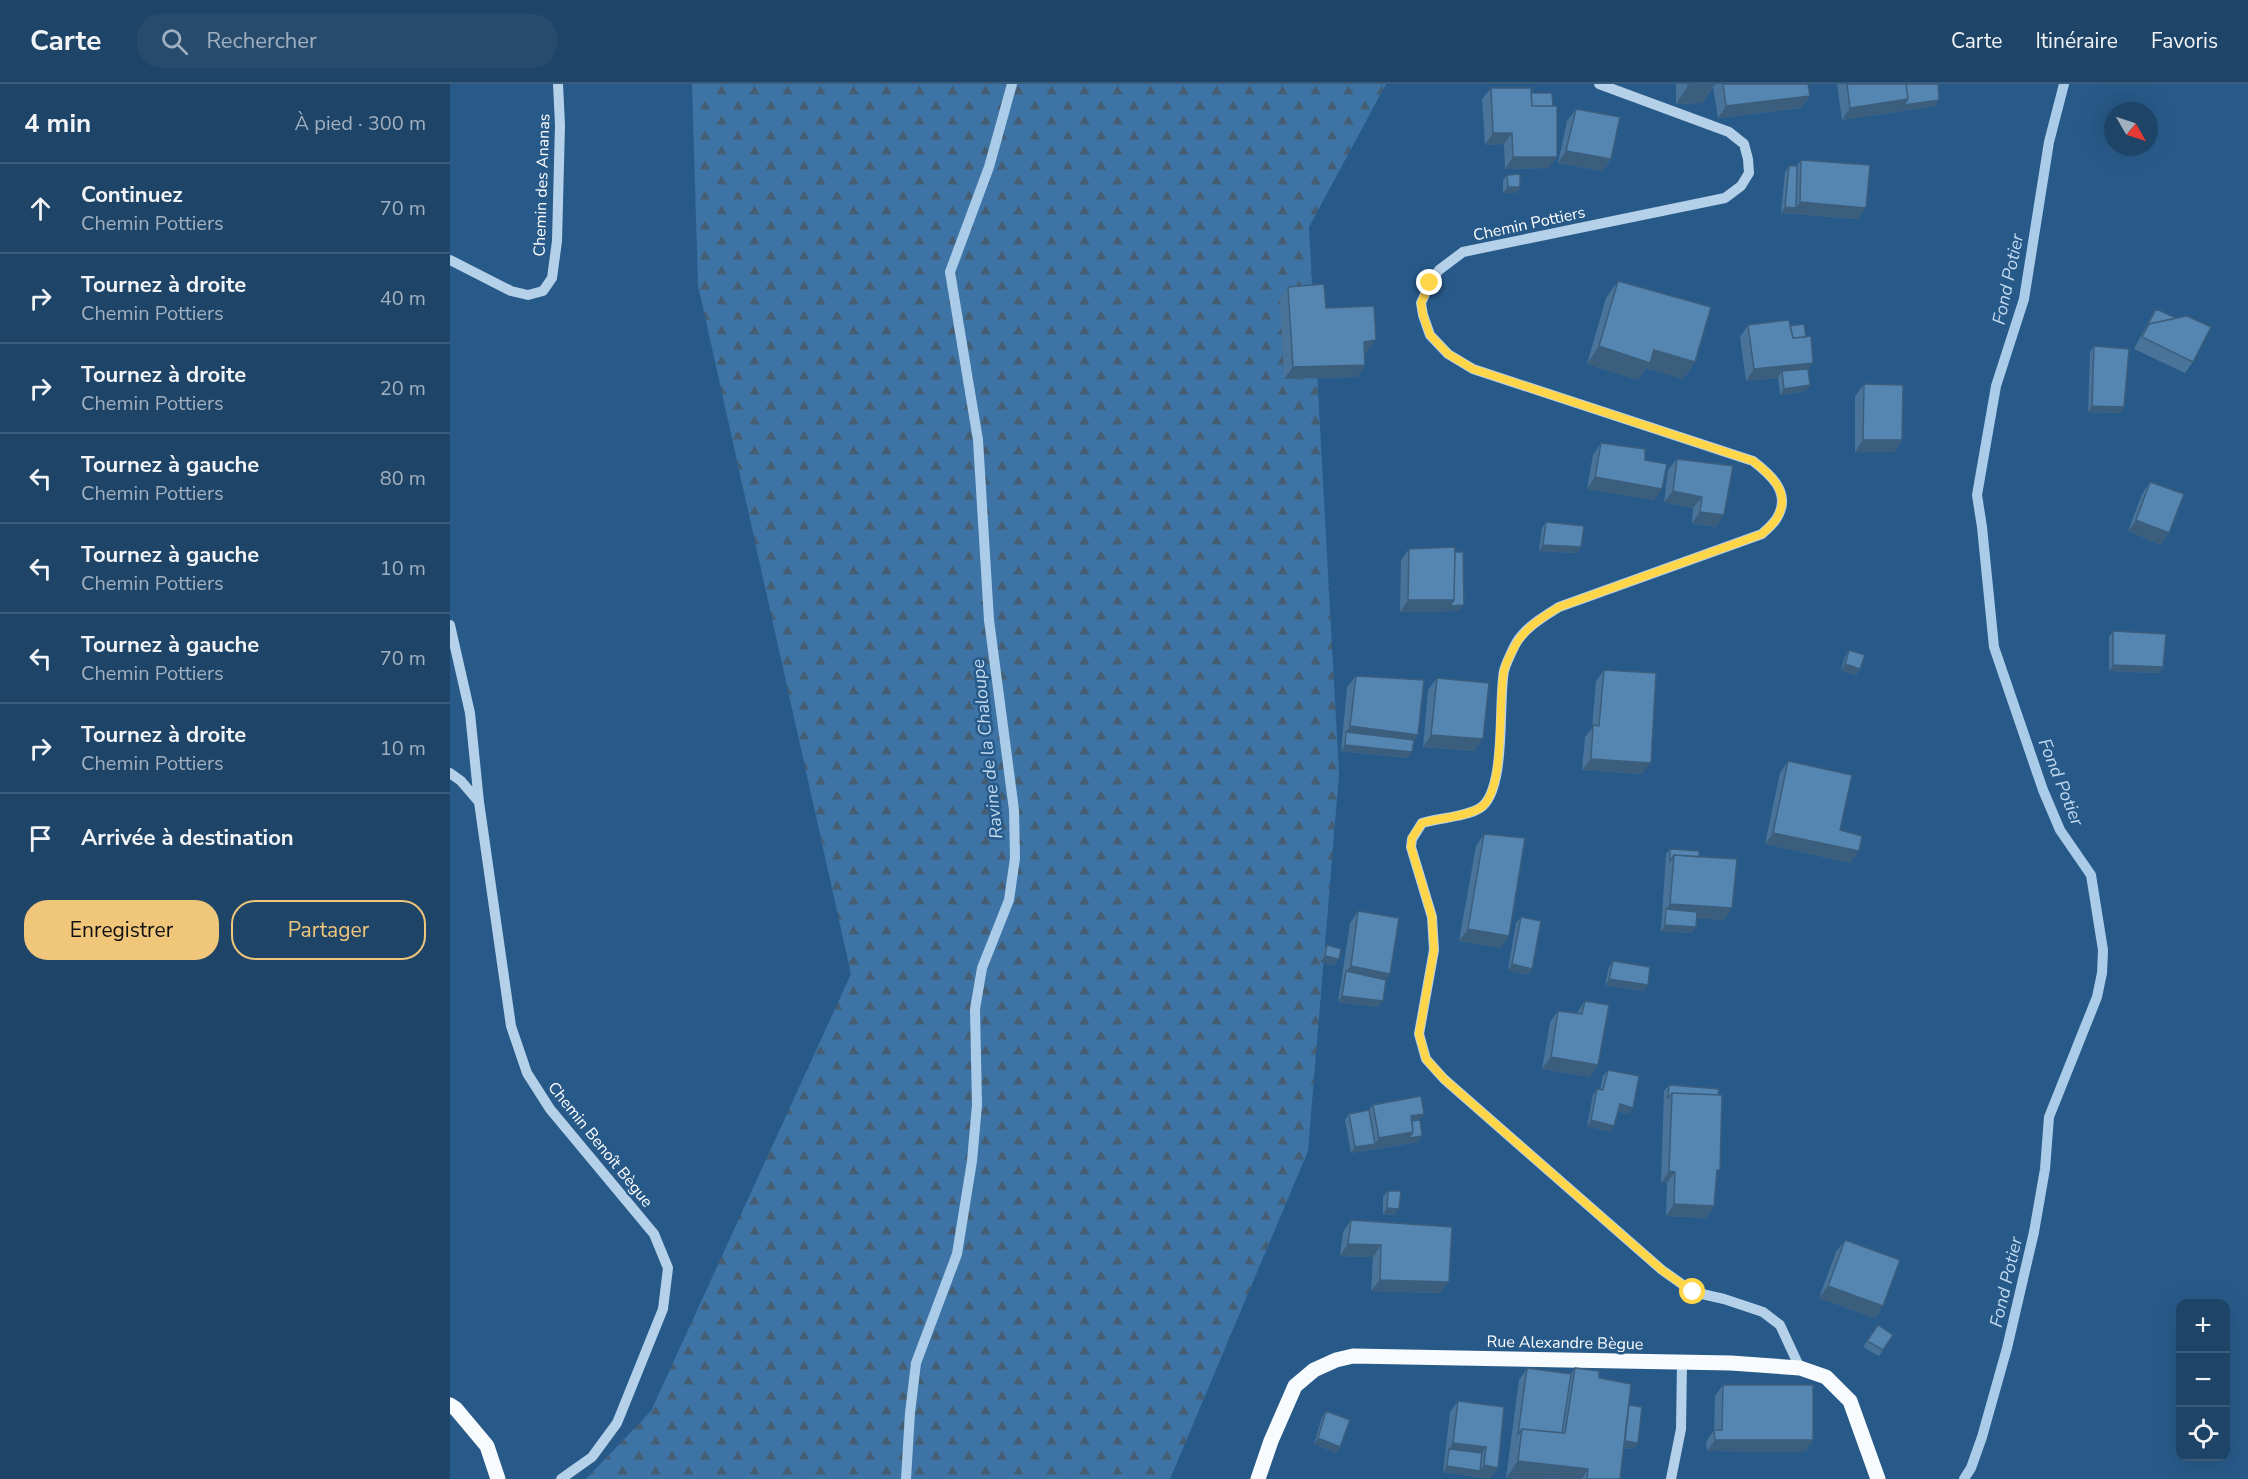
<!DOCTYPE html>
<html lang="fr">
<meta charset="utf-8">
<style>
:root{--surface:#1e4467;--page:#264b6d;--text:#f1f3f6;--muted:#a1b0c0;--line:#3c5c7b;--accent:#f0c67b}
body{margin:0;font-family:"Nunito Sans",sans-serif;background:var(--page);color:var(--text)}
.controls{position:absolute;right:18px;bottom:18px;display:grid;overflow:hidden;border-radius:12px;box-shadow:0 6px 24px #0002}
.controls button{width:54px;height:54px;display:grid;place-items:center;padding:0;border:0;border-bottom:2px solid var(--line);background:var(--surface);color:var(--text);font:30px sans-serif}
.compass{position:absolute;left:1654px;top:18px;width:54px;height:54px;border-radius:50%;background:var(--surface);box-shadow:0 6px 24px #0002;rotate:129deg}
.stop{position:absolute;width:18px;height:18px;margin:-14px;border:4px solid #ffd54a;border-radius:50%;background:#fff}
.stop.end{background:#ffd54a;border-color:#fff;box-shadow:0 2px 6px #0008}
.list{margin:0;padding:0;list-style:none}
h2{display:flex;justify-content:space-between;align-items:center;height:78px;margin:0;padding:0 24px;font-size:26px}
h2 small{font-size:20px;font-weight:400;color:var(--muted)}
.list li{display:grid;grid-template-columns:39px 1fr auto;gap:18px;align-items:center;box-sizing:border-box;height:90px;padding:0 24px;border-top:2px solid var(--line)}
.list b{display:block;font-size:22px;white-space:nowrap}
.list p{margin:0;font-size:20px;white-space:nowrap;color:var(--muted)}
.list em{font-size:20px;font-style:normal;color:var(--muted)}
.actions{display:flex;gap:12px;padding:18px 24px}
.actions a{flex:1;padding:14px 0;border:2px solid var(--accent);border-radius:24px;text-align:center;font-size:21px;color:var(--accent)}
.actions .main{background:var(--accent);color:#111}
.icon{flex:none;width:33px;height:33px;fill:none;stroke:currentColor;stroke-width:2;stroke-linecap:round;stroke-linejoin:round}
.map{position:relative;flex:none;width:1798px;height:1395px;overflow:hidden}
header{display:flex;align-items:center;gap:36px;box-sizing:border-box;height:84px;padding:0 30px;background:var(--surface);border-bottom:2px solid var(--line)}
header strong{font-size:28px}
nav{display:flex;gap:33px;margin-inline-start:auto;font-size:21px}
.search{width:420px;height:54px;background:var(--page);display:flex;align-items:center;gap:15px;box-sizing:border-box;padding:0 21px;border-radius:24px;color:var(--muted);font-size:22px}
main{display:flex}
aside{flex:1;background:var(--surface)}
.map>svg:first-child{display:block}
.forest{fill:url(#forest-firs)}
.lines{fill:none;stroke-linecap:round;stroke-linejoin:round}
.stream{stroke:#aacce9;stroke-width:10}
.minor{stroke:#b5d1e9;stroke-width:10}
.major{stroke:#f8fbfe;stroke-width:15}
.wall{fill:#497399}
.shaded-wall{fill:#3c5e7d}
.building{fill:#5586b2;stroke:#3c5e7d;stroke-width:1.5}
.route{stroke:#ffd54a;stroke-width:8}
.labels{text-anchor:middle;stroke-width:5;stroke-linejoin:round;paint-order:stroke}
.street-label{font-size:16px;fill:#fff;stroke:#285a89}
.water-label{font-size:18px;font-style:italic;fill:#c1daf0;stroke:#285a89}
</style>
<header>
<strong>Carte</strong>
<div class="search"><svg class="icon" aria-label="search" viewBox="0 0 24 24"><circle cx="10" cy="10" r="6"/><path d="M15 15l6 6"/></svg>Rechercher</div>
<nav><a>Carte</a><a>Itinéraire</a><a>Favoris</a></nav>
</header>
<main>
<aside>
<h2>4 min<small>À pied · 300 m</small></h2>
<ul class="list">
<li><svg class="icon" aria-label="ahead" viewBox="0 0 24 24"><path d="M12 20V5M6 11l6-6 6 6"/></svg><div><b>Continuez</b><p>Chemin Pottiers</p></div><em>70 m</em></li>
<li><svg class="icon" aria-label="right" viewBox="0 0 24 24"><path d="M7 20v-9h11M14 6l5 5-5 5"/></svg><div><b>Tournez à droite</b><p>Chemin Pottiers</p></div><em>40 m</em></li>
<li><svg class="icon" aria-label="right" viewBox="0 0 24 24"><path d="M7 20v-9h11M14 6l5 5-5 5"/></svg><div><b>Tournez à droite</b><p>Chemin Pottiers</p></div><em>20 m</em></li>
<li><svg class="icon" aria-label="left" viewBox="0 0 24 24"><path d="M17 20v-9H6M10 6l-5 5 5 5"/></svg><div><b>Tournez à gauche</b><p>Chemin Pottiers</p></div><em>80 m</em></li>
<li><svg class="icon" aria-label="left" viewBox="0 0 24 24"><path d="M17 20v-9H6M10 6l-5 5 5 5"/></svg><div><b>Tournez à gauche</b><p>Chemin Pottiers</p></div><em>10 m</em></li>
<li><svg class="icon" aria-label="left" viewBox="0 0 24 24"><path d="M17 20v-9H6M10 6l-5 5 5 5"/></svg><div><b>Tournez à gauche</b><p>Chemin Pottiers</p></div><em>70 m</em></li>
<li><svg class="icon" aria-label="right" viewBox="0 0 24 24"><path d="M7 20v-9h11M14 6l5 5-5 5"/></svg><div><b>Tournez à droite</b><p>Chemin Pottiers</p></div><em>10 m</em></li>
<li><svg class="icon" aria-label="arrive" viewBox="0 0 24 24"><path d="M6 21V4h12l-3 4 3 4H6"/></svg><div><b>Arrivée à destination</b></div></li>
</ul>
<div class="actions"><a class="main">Enregistrer</a><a>Partager</a></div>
</aside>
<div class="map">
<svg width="1798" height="1395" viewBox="0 0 1798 1395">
<defs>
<pattern id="forest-firs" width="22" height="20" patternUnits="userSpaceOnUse" patternTransform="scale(1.5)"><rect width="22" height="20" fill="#3d74a5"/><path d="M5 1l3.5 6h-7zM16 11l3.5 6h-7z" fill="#455e74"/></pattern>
</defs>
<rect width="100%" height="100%" fill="#285a89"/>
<path class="forest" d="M242,0H936L859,143L889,690L858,1067L720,1395H136L201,1327L401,890L248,201Z"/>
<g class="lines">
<path class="stream" d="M456,1395L460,1329L466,1279L507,1170L522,1077L527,1021L525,925L532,884L559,816L565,774L564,726L539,536L528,356L500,188L539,83L562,0
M1514,1395L1521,1384L1532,1353L1557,1264L1584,1148L1595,1085L1599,1033L1647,913L1652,889L1653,866L1641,791L1610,746L1593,706L1544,563L1532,443L1527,411L1546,302L1574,215L1599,58L1614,0"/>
<path class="minor" d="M1149,0L1279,48L1294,60L1298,75L1299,89L1291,102L1275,114L1013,168L989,186L980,199L971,219L973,231L980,251L998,270L1023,285L1303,377C1320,390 1341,408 1328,432C1325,439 1317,445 1312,450L1109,523C1093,533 1074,544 1065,561C1061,569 1056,579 1054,587C1048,618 1057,707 1030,724C1016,733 988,734 972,739L962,755L961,763L982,833L984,866L969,950L976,975L994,995L1212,1186L1243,1208L1274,1215L1313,1228L1330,1241L1350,1284
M0,176L61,207L78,211L93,207L102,194L107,157L110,41L108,0
M0,541L20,629L29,718L61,942L77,989L100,1025L204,1150L218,1184L213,1225L167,1339L142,1373L111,1395
M0,689L11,697L29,718
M1221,1395L1231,1345L1232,1278"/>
<path class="major" d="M0,1321L6,1325L37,1362L48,1395
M808,1395L821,1357L845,1302L864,1286L886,1276L903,1272L1281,1279L1350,1284L1376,1293L1400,1317L1428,1395"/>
</g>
<path class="wall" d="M1226,0H1358L1351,24L1268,34L1263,3L1252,19L1226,20Z
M1387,0H1488L1485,22L1392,36Z
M1041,4L1081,9L1099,84L1055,85L1054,60L1035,61L1032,15Z
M1126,25L1161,75L1153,87L1108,79L1117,37Z
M1351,76L1416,124L1407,135L1331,129L1335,88L1339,82H1347Z
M1057,91L1070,103L1066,109H1053V96Z
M1168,197L1245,278L1233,295L1196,284L1188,296L1137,280L1156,214Z
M838,203L876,224L917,268H915V281L907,293L834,295L830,215Z
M1706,225L1743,278L1735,289L1684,265L1702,231Z
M1298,241L1340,242L1358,286L1356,307L1330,311L1328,294L1296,297L1290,253Z
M1644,262L1674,323L1670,329L1638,328L1640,268Z
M1414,300L1452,356L1444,368H1405V312Z
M1151,359L1195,376L1204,416L1137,405L1143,371Z
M1227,375L1283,382L1266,443L1242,439L1243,424L1214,418L1218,386Z
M1700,398L1719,449L1711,461L1678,447L1692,410Z
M1096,438L1131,463L1127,469L1089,467L1092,444Z
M959,465L1005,468L1010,527L950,528L951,476Z
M1663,547L1713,583L1709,589L1659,587V553Z
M1399,566L1410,585L1406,591L1391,586L1395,572Z
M1154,586L1192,690L1132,686L1135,653L1142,644L1146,597Z
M906,592L968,651L964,656L958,674L891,667L897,603Z
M987,594L1025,667L973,663L978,606Z
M1338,677L1390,746L1401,779L1315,760L1330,689Z
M1034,750L1051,864L1009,857L1026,762Z
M1220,765L1249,773L1282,824L1274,836L1247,834L1242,849L1211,847L1216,770Z
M908,827L940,890L936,896L933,917L928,923L888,918L900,839Z
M1071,833L1082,885L1078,891L1058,886L1066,839Z
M877,861L885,881L870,878L873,867Z
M1163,877L1194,907L1155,901L1159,883Z
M1135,917L1140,993L1092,985L1100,938L1108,927L1127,929Z
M1158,986L1183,1024L1178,1030L1168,1027L1164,1042L1160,1048L1137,1042L1143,1011L1147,1005L1150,1006L1153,992Z
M1219,1001L1267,1090L1264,1122L1256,1134L1216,1132L1217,1099H1211L1214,1007Z
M923,1021L970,1036L968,1058L901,1069L895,1036L899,1030L919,1026Z
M938,1107L945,1131L933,1130V1113Z
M901,1136L990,1209L921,1207L923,1173L890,1172L893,1148Z
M1395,1156L1433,1222L1425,1234L1369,1214L1386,1168Z
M1428,1241L1443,1251L1429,1272L1413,1263Z
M1077,1284L1121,1290L1125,1284L1149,1294L1179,1321L1188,1359L1184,1365L1174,1364L1170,1395H1066L1056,1394L1069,1296Z
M1273,1301L1363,1356L1355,1368L1257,1367L1256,1358L1264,1346L1265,1312Z
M1008,1317L1048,1384L1040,1395L993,1388L1000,1328Z
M876,1327L886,1369L864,1360L872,1333Z"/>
<path class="shaded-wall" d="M1264,1L1252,19L1226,20L1238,2Z
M1360,12L1351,24L1268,34L1276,22Z
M1458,15L1489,16L1485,22L1392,36L1400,24Z
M1043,49H1062L1054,60L1035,61Z
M1116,67L1161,75L1153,87L1108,79Z
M1063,73H1107L1099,84L1055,85Z
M1058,103H1070L1066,109H1053Z
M1350,118L1416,124L1407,135L1331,129L1335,123L1346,124Z
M926,256L917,268L906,269L914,258Z
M1149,262L1204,266L1245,278L1233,295L1196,284L1188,296L1137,280Z
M1363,279L1355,290L1332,287L1328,294L1296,297L1304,285Z
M915,281L907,293L834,295L843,283Z
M1360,301L1356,307L1330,311L1334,305Z
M1642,322L1674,323L1670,329L1638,328Z
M1413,356H1452L1444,368H1405Z
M1145,393L1212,405L1204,416L1137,405Z
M1223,407L1252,413L1243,424L1214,418Z
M1250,428L1274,431L1266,443L1242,439Z
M1686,436L1719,449L1711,461L1678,447Z
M1093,461L1131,463L1127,469L1089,467Z
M958,516H1004L1014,521L1010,527L950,528Z
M1395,580L1410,585L1406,591L1391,586Z
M1663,581L1713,583L1709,589L1659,587Z
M900,642L968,651L960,662L896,648Z
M981,651L1033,655L1025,667L973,663Z
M895,661L962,668L958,674L891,667Z
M1141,675L1201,679L1192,690L1132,686Z
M1323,749L1409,767L1401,779L1315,760Z
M1220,820L1282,824L1274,836L1216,832V825Z
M1215,841L1246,843L1242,849L1211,847Z
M1018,845L1059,852L1051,864L1009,857Z
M875,872L889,875L885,881L870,878Z
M1062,880L1082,885L1078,891L1058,886Z
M901,882L940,890L932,902L896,887Z
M1159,895L1198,901L1194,907L1155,901Z
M892,912L933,917L928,923L888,918Z
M1101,973L1148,981L1140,993L1092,985Z
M1170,1020L1183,1024L1178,1030L1166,1026Z
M974,1030L966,1042L958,1043L961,1032Z
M1141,1036L1164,1042L1160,1048L1137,1042Z
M963,1048L972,1052L968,1058L901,1069L905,1063L925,1060L929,1054Z
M1219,1087L1225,1088L1217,1099H1211Z
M1224,1120L1264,1122L1256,1134L1216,1132Z
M937,1124L949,1125L945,1131L933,1130Z
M898,1160L931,1161L923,1173L890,1172Z
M930,1196L999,1198L990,1209L921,1207Z
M1378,1202L1433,1222L1425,1234L1369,1214Z
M868,1354L890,1363L886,1369L864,1360Z
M1265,1356H1363L1355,1368L1257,1367Z
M1175,1357L1188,1359L1184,1365L1170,1363Z
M1003,1359L1036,1363L1028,1375L999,1365Z
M1068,1377L1138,1385L1132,1395H1100V1393L1099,1395H1066L1056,1394Z
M1034,1381L1048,1384L1040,1395L993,1388L997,1382L1030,1387Z"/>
<path class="building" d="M1238,0H1264V1L1238,2Z
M1273,0H1358L1360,12L1276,22Z
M1397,0H1456L1458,15L1400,24Z
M1456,0H1488L1489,16L1454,21L1458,15Z
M1041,4H1081L1082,22H1107V73H1063L1062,49H1043Z
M1081,9H1102L1103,22H1082Z
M1126,25L1170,33L1161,75L1116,67Z
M1351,76L1420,81L1416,124L1350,118Z
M1339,82H1347L1346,124L1335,123Z
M1070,90V103H1058L1057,91Z
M1168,197L1261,223L1245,278L1204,266L1200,279L1149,262Z
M874,200L876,224L924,222L926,256L914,258L915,281L843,283L838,203Z
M1706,225L1726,234L1699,240L1695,246Z
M1737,232L1761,243L1743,278L1692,253L1699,240Z
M1339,236L1343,254L1361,252L1363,279L1304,285L1298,241Z
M1354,240L1356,253L1343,254L1340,242Z
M1644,262L1679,265L1674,323L1642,322Z
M1358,285L1360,301L1334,305L1332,287Z
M1414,300L1453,301L1452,356H1413Z
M1151,359L1195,365V376L1217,380L1212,405L1145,393Z
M1227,375L1283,382L1274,431L1250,428L1252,413L1223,407Z
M1700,398L1734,410L1719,449L1686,436Z
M1096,438L1134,442L1131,463L1093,461Z
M1005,463L1004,516H958L959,465Z
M1005,468H1013L1014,521L1000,522L1004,516Z
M1663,547L1716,550L1713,583L1663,581Z
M1399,566L1415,571L1410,585L1395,580Z
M1154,586L1206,589L1201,679L1141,675L1143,641L1149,642Z
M906,592L974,596L968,651L900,642Z
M987,594L1039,599L1033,655L981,651Z
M896,648L964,656L962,668L895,661Z
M1338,677L1402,691L1390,746L1412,752L1409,767L1323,749Z
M1034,750L1075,754L1059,852L1018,845Z
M1220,765L1249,767V773L1224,771L1220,777Z
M1224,771L1287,775L1282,824L1220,820Z
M1216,825L1247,828L1246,843L1215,841Z
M908,827L949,834L940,890L901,882Z
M1071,833L1091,837L1082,885L1062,880Z
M877,861L891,865L889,875L875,872Z
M1163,877L1200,883L1198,901L1159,895Z
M896,887L936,896L933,917L892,912Z
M1135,917L1159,921L1148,981L1101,973L1108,927L1132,930Z
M1158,986L1189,992L1183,1024L1170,1020L1164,1042L1141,1036L1147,1005L1153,1006Z
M1219,1001L1269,1005L1268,1011L1222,1009L1218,1014Z
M1222,1009L1272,1011L1270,1086H1267L1264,1122L1224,1120L1225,1088L1219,1087Z
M971,1012L974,1030L961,1032L963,1048L929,1054L923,1021Z
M919,1026L925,1060L905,1063L899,1030Z
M970,1036L972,1052L959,1054L963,1048L962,1037Z
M938,1107H951L949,1125L937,1124Z
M901,1136L1002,1143L999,1198L930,1196L931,1161L898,1160Z
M1395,1156L1450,1176L1433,1222L1378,1202Z
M1428,1241L1443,1251L1433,1266L1417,1257Z
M1077,1284L1121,1290L1112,1349L1072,1345L1068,1350Z
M1125,1284L1149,1287V1294L1181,1300L1170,1395H1137L1138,1385L1068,1377L1072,1345L1115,1349Z
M1273,1301H1363V1356H1265L1264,1346H1272Z
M1008,1317L1054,1323L1048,1384L1034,1381L1036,1363L1003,1359Z
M1179,1321L1192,1323L1188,1359L1175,1357Z
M876,1327L900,1336L890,1363L868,1354Z
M999,1365L1032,1369L1030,1387L997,1382Z
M1100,1393L1118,1395H1100Z"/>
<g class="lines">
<path class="route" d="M980,199L971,219L973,231L980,251L998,270L1023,285L1303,377C1320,390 1341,408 1328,432C1325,439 1317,445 1312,450L1109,523C1093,533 1074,544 1065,562C1061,569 1056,579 1054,587C1047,618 1057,707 1030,724C1016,733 988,734 972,739L962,754L961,763L982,833L984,866L969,950L976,975L994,995L1212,1186L1243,1208"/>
</g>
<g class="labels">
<g class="street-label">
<text transform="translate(91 101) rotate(-88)" y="6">Chemin des Ananas</text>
<text transform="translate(1079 139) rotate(-12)" y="6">Chemin Pottiers</text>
<text transform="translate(151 1060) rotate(51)" y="6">Chemin Benoît Bègue</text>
<text transform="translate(1115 1258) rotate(1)" y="6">Rue Alexandre Bègue</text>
</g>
<g class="water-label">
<text transform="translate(1558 195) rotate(-78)" y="6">Fond Potier</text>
<text transform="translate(537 665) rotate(-96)" y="6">Ravine de la Chaloupe</text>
<text transform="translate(1611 698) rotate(68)" y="6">Fond Potier</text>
<text transform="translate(1556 1198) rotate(-77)" y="6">Fond Potier</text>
</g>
</g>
</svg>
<div class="controls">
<button>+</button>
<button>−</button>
<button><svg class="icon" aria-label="locate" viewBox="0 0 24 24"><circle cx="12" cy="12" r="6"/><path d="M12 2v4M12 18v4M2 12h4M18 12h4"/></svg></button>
</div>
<svg class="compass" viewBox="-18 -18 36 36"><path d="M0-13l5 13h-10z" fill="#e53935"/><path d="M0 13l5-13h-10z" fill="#a1b0c0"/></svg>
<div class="stop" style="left:1243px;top:1208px"></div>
<div class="stop end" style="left:980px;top:199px"></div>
</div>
</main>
